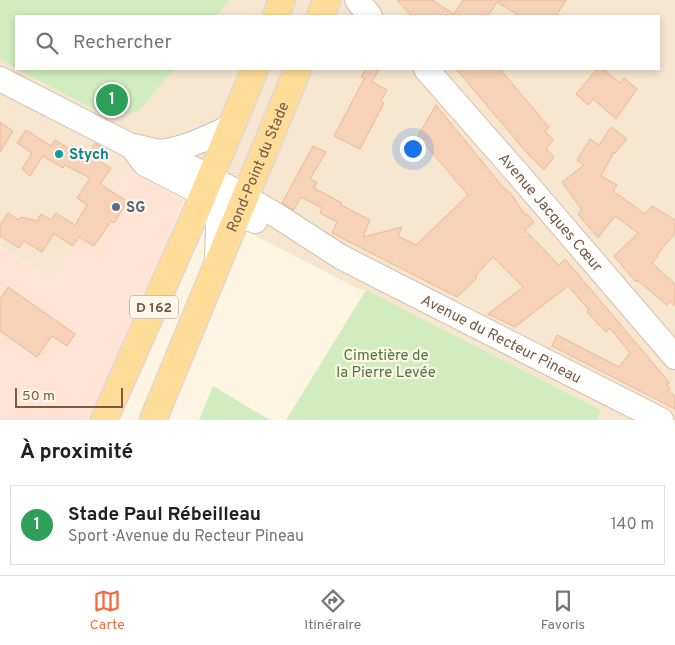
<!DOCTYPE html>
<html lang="fr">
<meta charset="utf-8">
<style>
:root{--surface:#fff;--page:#f6f6f6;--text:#202124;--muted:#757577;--line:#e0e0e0;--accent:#f16c3e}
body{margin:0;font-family:Overpass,sans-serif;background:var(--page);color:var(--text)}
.scale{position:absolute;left:15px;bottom:12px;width:108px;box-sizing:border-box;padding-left:5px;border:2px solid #785a46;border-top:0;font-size:14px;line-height:18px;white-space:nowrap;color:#785a46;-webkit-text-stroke:4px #fff8ea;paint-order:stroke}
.you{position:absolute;left:412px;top:148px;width:18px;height:18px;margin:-12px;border:4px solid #fff;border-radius:50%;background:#1a73e8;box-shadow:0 0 0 8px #1a73e833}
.badge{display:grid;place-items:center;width:32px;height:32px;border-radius:50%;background:var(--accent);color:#fff;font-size:16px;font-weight:700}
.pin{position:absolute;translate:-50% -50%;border:2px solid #fff;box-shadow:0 1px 5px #0006}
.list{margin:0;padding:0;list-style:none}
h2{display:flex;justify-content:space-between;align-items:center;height:65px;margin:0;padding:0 20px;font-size:21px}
h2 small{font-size:16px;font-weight:400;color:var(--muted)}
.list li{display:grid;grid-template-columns:32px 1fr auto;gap:15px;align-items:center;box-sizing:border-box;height:80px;margin:0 10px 10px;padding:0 10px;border:1px solid var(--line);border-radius:0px}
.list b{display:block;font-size:19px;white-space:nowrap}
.list p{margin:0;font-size:16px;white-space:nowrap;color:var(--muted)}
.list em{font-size:16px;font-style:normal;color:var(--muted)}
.icon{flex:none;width:28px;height:28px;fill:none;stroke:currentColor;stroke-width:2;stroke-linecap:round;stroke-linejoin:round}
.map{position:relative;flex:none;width:675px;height:420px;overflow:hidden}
.search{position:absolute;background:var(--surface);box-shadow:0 2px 8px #0003;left:15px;right:15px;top:15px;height:55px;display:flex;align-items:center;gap:12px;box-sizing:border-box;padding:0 18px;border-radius:0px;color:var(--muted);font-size:19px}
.sheet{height:155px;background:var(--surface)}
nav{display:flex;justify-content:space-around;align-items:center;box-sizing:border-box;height:70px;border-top:1px solid var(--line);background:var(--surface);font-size:14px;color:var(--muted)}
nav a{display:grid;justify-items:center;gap:2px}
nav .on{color:var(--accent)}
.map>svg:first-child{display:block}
.residential{fill:#f6e6d0;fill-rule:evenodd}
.commercial{fill:#ffe3d5}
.green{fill:#d1edc0}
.building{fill:#f6d2b8;stroke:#e9b997}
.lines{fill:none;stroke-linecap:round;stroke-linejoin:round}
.secondary-casing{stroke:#d6bea8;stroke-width:26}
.primary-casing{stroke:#dfd7d3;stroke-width:29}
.secondary{stroke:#fff;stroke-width:24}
.primary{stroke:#ffdc98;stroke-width:26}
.culture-dot{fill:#0f9aa8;stroke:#fff8ea;stroke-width:2}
.service-dot{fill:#5c6f8a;stroke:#fff8ea;stroke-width:2}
.labels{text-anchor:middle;stroke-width:4.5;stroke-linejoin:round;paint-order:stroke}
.shield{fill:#fff8ea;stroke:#a08977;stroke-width:1}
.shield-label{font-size:14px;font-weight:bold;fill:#785a46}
.culture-label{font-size:15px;font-weight:bold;fill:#0d838f;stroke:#fff8ea;text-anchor:start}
.street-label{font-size:15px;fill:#785a46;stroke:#fff8ea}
.service-label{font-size:15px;font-weight:bold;fill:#4e5e75;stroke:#fff8ea;text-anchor:start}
.park-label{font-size:15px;fill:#4b793b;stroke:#fff8ea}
</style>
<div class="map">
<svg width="675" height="420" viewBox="0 0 675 420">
<rect width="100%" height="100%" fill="#fef4e2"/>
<path class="residential" d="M0,0H675V420H600L597,418L601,410L366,290L357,288L124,168L51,280L0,246ZM16,16H659V69H16Z"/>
<path class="commercial" d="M123,168L184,200L90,420H0V247L51,280Z"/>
<path class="green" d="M0,0H229L216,16H16V68L0,59Z
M17,69H174L139,111L110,118Z
M366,290L601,410L597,418L600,420H286Z
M213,386L270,420H199Z"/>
<path class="building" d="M397,0H432L454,14L463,0H566L556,16H520L497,2L488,16H412Z
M366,69H379L372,82L387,90L381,101L384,103L360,149L334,136L364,79H366L361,77Z
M456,69H500L549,127L545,131L553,140L546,149L554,157L544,170L527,153Z
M597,69H603L620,83L624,78L637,89L616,119L593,99L588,105L576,94Z
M436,105L502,186L512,195L525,215L527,214L534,222L525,230L559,265L565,259L669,382L667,385L670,389L668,391L675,396V409L552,346L557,335L619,367L630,353L610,328L606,332L596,322L587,312L589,310L568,286L515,327L488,314L523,287L493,257L475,276L477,278L457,297L332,233L337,222L320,213L322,208L301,197L294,210L282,203L313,146L326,152L310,179L317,182L314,188L342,203L341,205L370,220L363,237L402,227L398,236L416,245L468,195L418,136Z
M0,122L13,131L0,152Z
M611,127L627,139L615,153L614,152L601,176L617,185L613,191L645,214L652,206L675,220V233L657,255L658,256L652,263L675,284V306L669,301L667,305L637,280L636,282L614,256L638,233L615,216L598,238L578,214L582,210L562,182L584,165L577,160L590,139L599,145Z
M26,130L51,146L55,140L86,159L95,143L102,147L100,155L103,156L100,161L111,168L100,184L125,200V205L114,223L111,221L94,246L79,237L73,246L54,234L42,252L24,241L19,248L0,236V225L8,213L19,220L21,217L37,221L41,214L51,220L56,213L75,225L87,205L77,198L90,178L65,165L63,168L43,156L30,176L22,169L32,153L17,143Z
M8,287L75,334L67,346L52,336L37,357L0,331V299Z"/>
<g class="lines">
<defs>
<g id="secondary">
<path d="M357,0L370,16"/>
<path id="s1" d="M426,69L512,167L675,357"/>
<path id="s2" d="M0,79L129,145L159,152L210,177L276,215L341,257L661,420"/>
<path d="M132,147L145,164L255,221"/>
<path d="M159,152C185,149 207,138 230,127"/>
<path d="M212,189L218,225L217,260"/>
</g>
<g id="primary">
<path d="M276,16L282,0"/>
<path d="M320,16L327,0"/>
<path d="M104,420L196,212L255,69"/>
<path id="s3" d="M153,420L298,69"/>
</g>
</defs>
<use href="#secondary" class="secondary-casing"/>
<use href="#primary" class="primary-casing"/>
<use href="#secondary" class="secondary"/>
<use href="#primary" class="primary"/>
</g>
<circle class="culture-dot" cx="59" cy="154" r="5"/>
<circle class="service-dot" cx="116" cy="207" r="5"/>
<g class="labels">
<rect class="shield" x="130" y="295.5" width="48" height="23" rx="4"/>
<g class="shield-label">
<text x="154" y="312">D 162</text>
</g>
<g class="culture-label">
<text x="69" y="159">Stych</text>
</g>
<g class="street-label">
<text dy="5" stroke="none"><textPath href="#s3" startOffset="274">Rond-Point du Stade</textPath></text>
<text dy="5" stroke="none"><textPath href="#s1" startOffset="190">Avenue Jacques Cœur</textPath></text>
<text dy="5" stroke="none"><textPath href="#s2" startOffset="566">Avenue du Recteur Pineau</textPath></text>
</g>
<g class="service-label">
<text x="126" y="212">SG</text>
</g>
<g class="park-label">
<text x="386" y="360">Cimetière de<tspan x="386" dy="17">la Pierre Levée</tspan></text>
</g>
</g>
</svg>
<div class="scale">50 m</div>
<div class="you"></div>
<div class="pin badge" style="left:112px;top:100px;background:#2e9e5b">1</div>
<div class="search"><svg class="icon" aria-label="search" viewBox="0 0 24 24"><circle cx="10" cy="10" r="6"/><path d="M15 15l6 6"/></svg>Rechercher</div>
</div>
<section class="sheet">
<h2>À proximité<small></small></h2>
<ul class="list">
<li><span class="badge" style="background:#2e9e5b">1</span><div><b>Stade Paul Rébeilleau</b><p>Sport · Avenue du Recteur Pineau</p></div><em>140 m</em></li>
</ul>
</section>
<nav>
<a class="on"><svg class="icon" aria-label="map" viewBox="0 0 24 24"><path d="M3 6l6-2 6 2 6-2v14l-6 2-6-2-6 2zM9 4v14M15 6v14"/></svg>Carte</a>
<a><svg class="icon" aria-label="directions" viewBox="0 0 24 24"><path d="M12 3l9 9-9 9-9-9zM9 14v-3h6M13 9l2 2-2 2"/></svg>Itinéraire</a>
<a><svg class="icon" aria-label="saved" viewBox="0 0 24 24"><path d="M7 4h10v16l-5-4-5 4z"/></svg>Favoris</a>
</nav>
